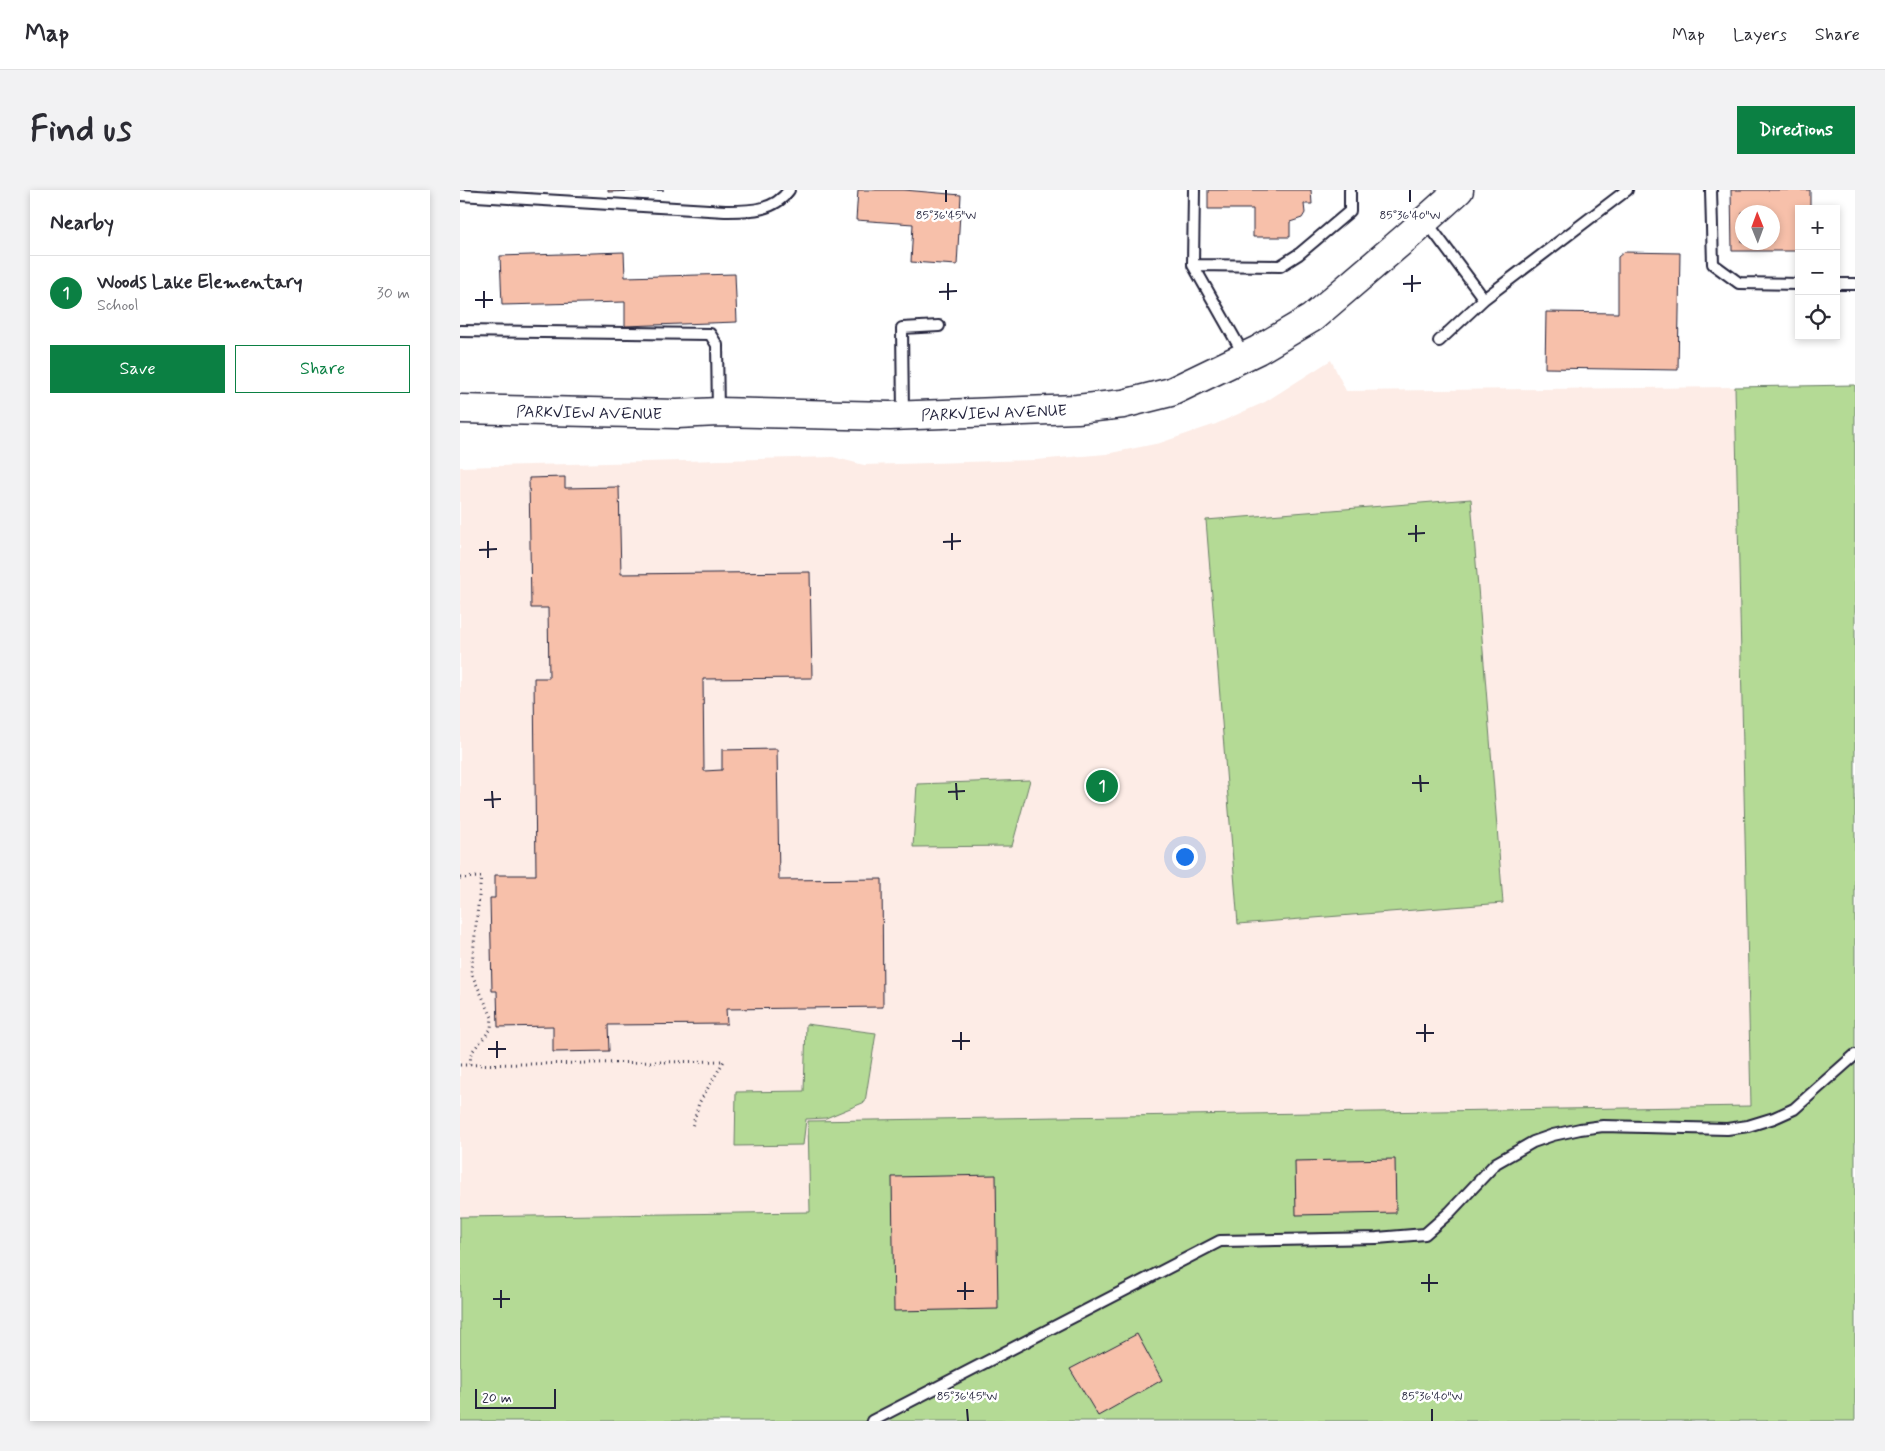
<!DOCTYPE html>
<meta charset="utf-8">
<style>
:root{--surface:#fff;--page:#f2f2f3;--text:#2b2b33;--muted:#7c7c81;--line:#e1e1e2;--accent:#0b8043}
body{margin:0;font-family:Mynerve,sans-serif;background:var(--page);color:var(--text)}
.controls{position:absolute;right:15px;top:15px;display:grid;overflow:hidden;border-radius:0px;box-shadow:0 2px 8px #0003}
.controls button{width:45px;height:45px;display:grid;place-items:center;padding:0;border:0;border-bottom:1px solid var(--line);background:var(--surface);color:var(--text);font:25px sans-serif}
.compass{position:absolute;left:1275px;top:15px;width:45px;height:45px;border-radius:50%;background:var(--surface);box-shadow:0 2px 8px #0003;rotate:359deg}
.scale{position:absolute;left:15px;bottom:12px;width:81px;box-sizing:border-box;padding-left:5px;border:2px solid #22223b;border-top:0;font-size:14px;line-height:18px;white-space:nowrap;color:#22223b;-webkit-text-stroke:4px #fff;paint-order:stroke}
.you{position:absolute;left:724px;top:666px;width:18px;height:18px;margin:-12px;border:4px solid #fff;border-radius:50%;background:#1a73e8;box-shadow:0 0 0 8px #1a73e833}
.badge{display:grid;place-items:center;width:32px;height:32px;border-radius:50%;background:var(--accent);color:#fff;font-size:16px;font-weight:700}
.pin{position:absolute;translate:-50% -50%;border:2px solid #fff;box-shadow:0 1px 5px #0006}
.list{margin:0;padding:0;list-style:none}
h2{display:flex;justify-content:space-between;align-items:center;height:65px;margin:0;padding:0 20px;font-size:21px}
h2 small{font-size:16px;font-weight:400;color:var(--muted)}
.list li{display:grid;grid-template-columns:32px 1fr auto;gap:15px;align-items:center;box-sizing:border-box;height:75px;padding:0 20px;border-top:1px solid var(--line)}
.list b{display:block;font-size:19px;white-space:nowrap}
.list p{margin:0;font-size:16px;white-space:nowrap;color:var(--muted)}
.list em{font-size:16px;font-style:normal;color:var(--muted)}
.actions{display:flex;gap:10px;padding:15px 20px}
.actions a{flex:1;padding:11px 0;border:1px solid var(--accent);border-radius:0px;text-align:center;font-size:18px;color:var(--accent)}
.actions .main{background:var(--accent);color:#fff}
.icon{flex:none;width:28px;height:28px;fill:none;stroke:currentColor;stroke-width:2;stroke-linecap:round;stroke-linejoin:round}
.map{position:relative;flex:none;width:1395px;height:1231px;overflow:hidden;border-radius:0px}
header{display:flex;align-items:center;gap:30px;box-sizing:border-box;height:70px;padding:0 25px;background:var(--surface);border-bottom:1px solid var(--line)}
header strong{font-size:24px}
nav{display:flex;gap:28px;margin-inline-start:auto;font-size:18px}
.intro{display:flex;align-items:center;justify-content:space-between;box-sizing:border-box;height:120px;padding:0 30px}
h1{margin:0;font-size:35px}
.button{padding:12px 22px;border-radius:0px;background:var(--accent);color:#fff;font-size:18px;font-weight:700}
main{display:flex;gap:30px;padding:0 30px}
aside{flex:1;background:var(--surface);border-radius:0px;box-shadow:0 2px 8px #0003}
.map>svg:first-child{display:block}
.built{fill:#fdece6}
.green{fill:#b4da95;stroke:#6b7e68}
.building{fill:#f7c0aa;stroke:#22223b;fill-rule:evenodd}
.lines{fill:none;stroke-linecap:round;stroke-linejoin:round}
.lane-casing{stroke:#22223b;stroke-width:14}
.secondary-casing{stroke:#22223b;stroke-width:31}
.path{stroke:#22223b;stroke-width:3;stroke-dasharray:1 4;stroke-linecap:butt}
.lane{stroke:#fff;stroke-width:10}
.secondary{stroke:#fff;stroke-width:28}
.ticks{fill:none;stroke:#22223b;stroke-width:2}
.labels{text-anchor:middle;stroke-width:5;stroke-linejoin:round;paint-order:stroke}
.street-label{font-size:16px;fill:#22223b;stroke:#fff}
.ticks-label{font-size:12px;text-anchor:middle;fill:#22223b;stroke:#fff;stroke-width:5;stroke-linejoin:round;paint-order:stroke}
</style>
<header>
<strong>Map</strong>
<nav><a>Map</a><a>Layers</a><a>Share</a></nav>
</header>
<div class="intro"><h1>Find us</h1><a class="button">Directions</a></div>
<main>
<aside>
<h2>Nearby<small></small></h2>
<ul class="list">
<li><span class="badge">1</span><div><b>Woods Lake Elementary</b><p>School</p></div><em>30 m</em></li>
</ul>
<div class="actions"><a class="main">Save</a><a>Share</a></div>
</aside>
<div class="map">
<svg width="1395" height="1231" viewBox="0 0 1395 1231">
<rect width="100%" height="100%" fill="#fff"/>
<filter id="ink" filterUnits="userSpaceOnUse"><feTurbulence type="fractalNoise" baseFrequency=".02" numOctaves="2"/><feDisplacementMap in="SourceGraphic" scale="10" xChannelSelector="R" yChannelSelector="G"/><feConvolveMatrix kernelMatrix="1 2 1 2 8 2 1 2 1" color-interpolation-filters="sRGB"/></filter>
<g filter="url(#ink)">
<path class="built" d="M871,170L886,201L1275,197L1291,916L348,931L351,1022L0,1027V277L373,267L404,275L576,270L646,264L700,253L756,234L805,212Z"/>
<path class="green" d="M1395,195V1231H0V1027L350,1022L348,931L1291,916L1275,197Z
M1011,309L1043,713L778,734L746,330Z
M570,590L552,656L453,657L457,594Z
M346,834L416,843L405,912L366,928L346,929L343,955L275,956L276,902L344,901Z"/>
<path class="building" d="M148,0H204L148,2Z
M398,0H444L501,5L497,75L451,72L453,34L396,30Z
M748,0H851L852,14H844L845,23L842,28L830,32V47H793V19H748Z
M1271,0H1350V19H1339V61H1272ZM1282,22H1312V52H1282Z
M164,62L165,87L275,84L277,132L165,136V112L42,115L40,66Z
M1164,62L1220,63L1218,180L1085,178L1086,122L1158,123V67Z
M105,287V298L159,297L161,384L350,382L352,488L243,489L244,581L262,580V560L317,559L319,690L422,689L423,817L266,819L267,834L148,835L149,861L93,862V836L38,837L37,801H32L30,708H35V685H76L74,488H89L88,418H71L69,288Z
M935,969L936,1023L836,1025L835,971Z
M536,985L538,1119L434,1121L432,987Z
M677,1144L702,1190L638,1226L610,1179Z"/>
<g class="lines">
<defs>
<path id="lane" d="M734,0L733,75L784,165
M1251,0L1253,74L1279,93L1339,94
M0,5L265,21C288,21 314,22 329,0
M966,31L1024,109L1167,0
M733,75L820,76L839,64L890,21V0
M1376,94H1395
M0,141L250,144L257,155L258,222
M979,151L1024,109
M443,224L442,138L479,136
M412,1231L760,1051L917,1048L965,1044L990,1022L1036,973L1073,952L1093,945L1120,939L1143,936L1267,939L1288,936L1314,928L1334,919L1395,865"/>
<path id="secondary" d="M0,219L217,224L258,222L430,226L617,219L663,214L711,202L798,160L852,128L949,45L999,0"/>
</defs>
<use href="#lane" class="lane-casing"/>
<use href="#secondary" class="secondary-casing"/>
<path class="path" d="M0,688L21,687L11,783L32,827L31,839L11,863L10,875
M0,875L264,871L239,913L232,937"/>
<use href="#lane" class="lane"/>
<use href="#secondary" class="secondary"/>
</g>
</g>
<path class="ticks" d="M486,0V12M950,0V12M952,85V102M488,93V110M943,94L961,93M24,101V118M479,102L497,101M15,110H33M956,335V352M492,343V360M948,344L965,343M28,351V368M483,352L501,351M19,360L37,359M960,585L961,602M496,593L497,610M952,593H969M32,601L33,618M488,602L505,601M24,610L41,609M965,834V852M501,842V860M956,843H974M37,851V868M492,851H510M28,859H46M969,1084V1102M505,1092V1110M961,1093H978M41,1100V1118M497,1101H514M33,1109H50M507,1219L508,1231M972,1219V1231"/>
<g class="labels">
<g class="street-label">
<text transform="translate(129 222) rotate(1)" y="6">PARKVIEW AVENUE</text>
<text transform="translate(534 222) rotate(-2)" y="6">PARKVIEW AVENUE</text>
</g>
</g>
<g class="ticks-label">
<text x="486" y="29">85°36'45"W</text>
<text x="950" y="29">85°36'40"W</text>
<text x="507" y="1210">85°36'45"W</text>
<text x="972" y="1210">85°36'40"W</text>
</g>
</svg>
<div class="controls">
<button>+</button>
<button>−</button>
<button><svg class="icon" aria-label="locate" viewBox="0 0 24 24"><circle cx="12" cy="12" r="6"/><path d="M12 2v4M12 18v4M2 12h4M18 12h4"/></svg></button>
</div>
<svg class="compass" viewBox="-18 -18 36 36"><path d="M0-13l5 13h-10z" fill="#e53935"/><path d="M0 13l5-13h-10z" fill="#7c7c81"/></svg>
<div class="scale">20 m</div>
<div class="you"></div>
<div class="pin badge" style="left:642px;top:596px">1</div>
</div>
</main>
